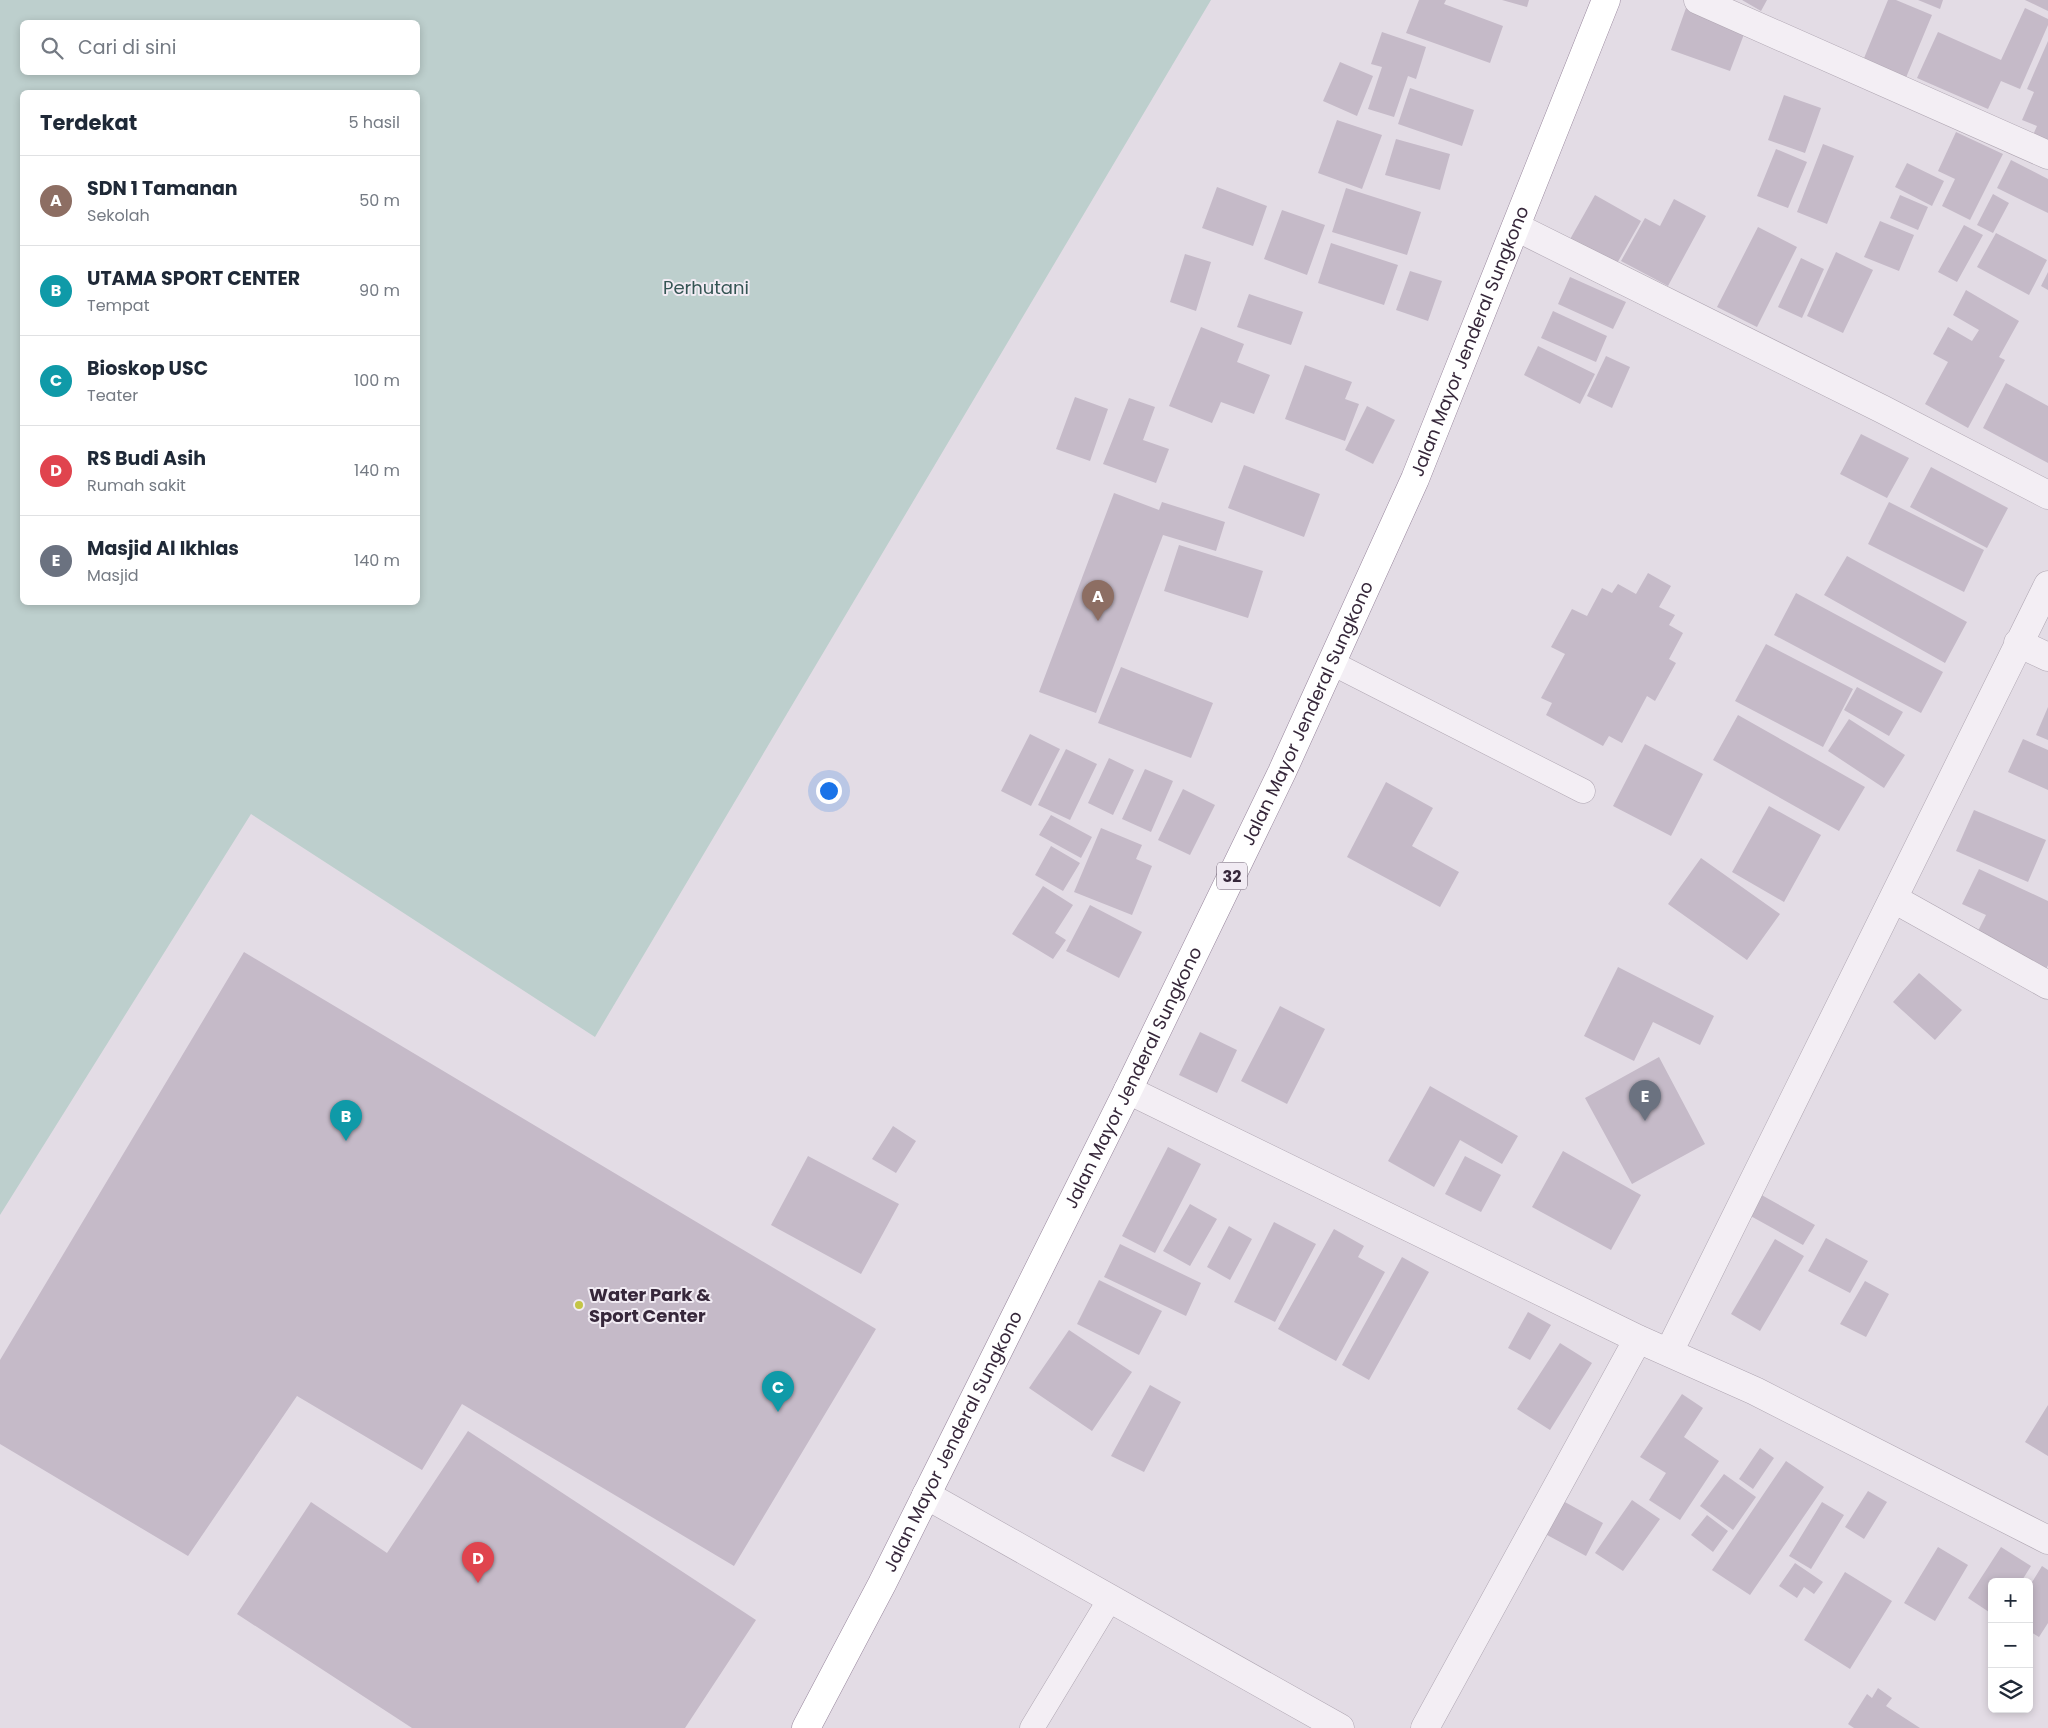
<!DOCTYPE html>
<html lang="id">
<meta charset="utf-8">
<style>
:root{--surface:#fff;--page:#f2f2f3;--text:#1f2937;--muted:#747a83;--line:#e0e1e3;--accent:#b45309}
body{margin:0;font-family:Poppins,sans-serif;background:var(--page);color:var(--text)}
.controls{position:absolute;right:15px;bottom:15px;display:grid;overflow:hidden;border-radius:8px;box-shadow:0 2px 8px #0003}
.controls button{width:45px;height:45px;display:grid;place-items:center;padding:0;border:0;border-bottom:1px solid var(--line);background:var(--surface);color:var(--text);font:25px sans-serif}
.you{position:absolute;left:828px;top:790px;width:18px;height:18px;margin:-12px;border:4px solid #fff;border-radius:50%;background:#1a73e8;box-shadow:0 0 0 8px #1a73e833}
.badge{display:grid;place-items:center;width:32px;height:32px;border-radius:50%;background:var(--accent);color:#fff;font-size:16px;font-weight:700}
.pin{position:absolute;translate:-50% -41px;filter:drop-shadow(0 1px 2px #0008)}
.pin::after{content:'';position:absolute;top:26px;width:18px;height:15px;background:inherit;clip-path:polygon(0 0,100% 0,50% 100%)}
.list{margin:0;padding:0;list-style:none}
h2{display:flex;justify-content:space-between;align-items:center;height:65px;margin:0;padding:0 20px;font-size:21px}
h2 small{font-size:16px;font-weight:400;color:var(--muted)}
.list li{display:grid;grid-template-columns:32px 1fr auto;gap:15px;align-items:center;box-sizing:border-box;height:90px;padding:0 20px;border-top:1px solid var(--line)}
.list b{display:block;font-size:19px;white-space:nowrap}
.list p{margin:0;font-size:16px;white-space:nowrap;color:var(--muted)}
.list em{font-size:16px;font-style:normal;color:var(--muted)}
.icon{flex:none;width:28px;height:28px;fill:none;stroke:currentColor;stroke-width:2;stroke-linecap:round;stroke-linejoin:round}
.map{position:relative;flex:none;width:2048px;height:1728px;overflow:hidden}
.search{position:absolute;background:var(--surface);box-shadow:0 2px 8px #0003;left:20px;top:20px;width:400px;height:55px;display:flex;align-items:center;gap:12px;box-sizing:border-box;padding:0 18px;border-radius:8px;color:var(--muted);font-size:19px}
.panel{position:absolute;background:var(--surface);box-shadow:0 2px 8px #0003;left:20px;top:90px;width:400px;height:515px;border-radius:8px}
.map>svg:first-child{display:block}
.green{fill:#bdcfcd;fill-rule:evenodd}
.building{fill:#c5bac8}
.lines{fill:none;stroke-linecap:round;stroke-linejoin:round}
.service-casing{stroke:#afa6b2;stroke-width:25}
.minor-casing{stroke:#afa6b2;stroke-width:29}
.trunk-casing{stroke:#96849b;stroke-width:29}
.service{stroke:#f3eef4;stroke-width:24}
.minor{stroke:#f3eef4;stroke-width:28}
.trunk{stroke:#fff;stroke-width:28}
.poi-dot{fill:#c4c546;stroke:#f1ebf3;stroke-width:2}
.labels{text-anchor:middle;stroke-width:4;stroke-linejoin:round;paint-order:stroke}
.shield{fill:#f1ebf3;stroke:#6e6272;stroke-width:1}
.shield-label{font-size:16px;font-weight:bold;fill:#36273a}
.park-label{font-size:18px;fill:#355554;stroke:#f1ebf3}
.street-label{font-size:18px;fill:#36273a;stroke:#f1ebf3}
.poi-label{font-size:18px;font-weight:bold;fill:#36273a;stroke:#f1ebf3;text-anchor:start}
</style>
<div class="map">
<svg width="2048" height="1728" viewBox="0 0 2048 1728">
<rect width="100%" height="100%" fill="#e3dce5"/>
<path class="green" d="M0,0H1211L595,1037L251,814L0,1215ZM22,22H418V72H22ZM22,92H418V602H22Z"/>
<path class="building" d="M1419,0H1446L1444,4L1503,26L1490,63L1406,33Z
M1502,0H1529L1527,7Z
M1742,0H1767L1761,11Z
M1888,0H1896L1932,15L1905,80L1862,63Z
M1918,0H1943L1940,9Z
M2025,0H2048V11Z
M1686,8L1746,29L1730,71L1671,50Z
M2025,8L2048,19V25L2020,89L2001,81L1988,109L1917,78L1938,32L2001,60Z
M1382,32L1426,47L1416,79L1408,76L1394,117L1368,109L1382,67L1371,64Z
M2048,41V153L2029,144L2037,126L2022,120L2034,92L2027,89Z
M1340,62L1373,76L1357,116L1323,101Z
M1410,88L1474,110L1462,146L1398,124Z
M1784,95L1821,108L1805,153L1768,140Z
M1337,120L1382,135L1362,189L1318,173Z
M1956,132L2003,154L1970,220L1942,206L1955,179L1938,171Z
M1396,139L1450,154L1440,190L1385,175Z
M1823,144L1854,156L1827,224L1797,212Z
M1776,149L1807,162L1788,208L1757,196Z
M2011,160L2048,179V213L1997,188Z
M1907,163L1944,181L1932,206L1895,187Z
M1217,187L1267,206L1253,246L1202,228Z
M1346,188L1421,212L1407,255L1332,232Z
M1993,194L2009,203L1993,233L1977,225Z
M1595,195L1641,221L1615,267L1569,241Z
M1900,195L1928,207L1918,230L1890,218Z
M1674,199L1706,216L1668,286L1621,261L1645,218L1660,226Z
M1282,210L1325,225L1307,275L1264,259Z
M1880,221L1914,235L1899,271L1864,257Z
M1964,225L1983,235L1957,282L1938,272Z
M1758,227L1797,247L1757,327L1717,307Z
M1996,233L2047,260L2029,295L1977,267Z
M1331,243L1398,265L1384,305L1318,283Z
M1836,252L1873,270L1843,333L1807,316Z
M1185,254L1211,262L1196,311L1170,302Z
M1801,258L1824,269L1802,318L1778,307Z
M1410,271L1442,281L1428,321L1396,310Z
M2048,272V290L2041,286Z
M1570,277L1626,302L1613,329L1558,304Z
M1966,290L2019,321L1999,357L2005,360L1968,428L1925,404L1948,362L1933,354L1948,327L1972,341L1979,330L1953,315Z
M1249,294L1303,312L1291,345L1237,327Z
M1553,311L1607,336L1596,362L1541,338Z
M1201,327L1244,344L1237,362L1270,375L1254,414L1221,402L1212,423L1169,406Z
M1538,346L1595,374L1580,404L1524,375Z
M1606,356L1630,367L1612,408L1587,396Z
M1305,365L1352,382L1345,399L1359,404L1345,441L1285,419Z
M2006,383L2048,406V463L1983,428Z
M1075,397L1108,409L1090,461L1056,449Z
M1129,398L1155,407L1143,440L1169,449L1156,483L1103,464Z
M1367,406L1395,420L1373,464L1345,450Z
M1861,434L1909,458L1887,498L1840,474Z
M1244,465L1320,494L1304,537L1228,508Z
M1931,467L2008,508L1987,548L1910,507Z
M1114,493L1159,510L1162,502L1225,522L1216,551L1163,535L1096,713L1039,692Z
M1889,502L1984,550L1964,592L1868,544Z
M1179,545L1263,571L1248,618L1164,591Z
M1847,556L1967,622L1945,663L1824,595Z
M1648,573L1671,586L1659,607L1675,615L1669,625L1683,633L1669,659L1676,663L1655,701L1647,696L1622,743L1609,736L1603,746L1546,715L1552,703L1541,698L1565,654L1551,647L1572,609L1587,616L1602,588L1612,593L1618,584L1636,594Z
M1796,593L1943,672L1921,713L1774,635Z
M1766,644L1853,689L1823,747L1735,701Z
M1121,667L1213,703L1191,758L1098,723Z
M1857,687L1903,712L1889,736L1844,710Z
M2048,707V740L2036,735Z
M1738,715L1865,787L1839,831L1713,760Z
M1849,719L1905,755L1884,788L1828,751Z
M1030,734L1060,749L1031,806L1001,791Z
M2023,739L2048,750V790L2008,772Z
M1645,744L1703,774L1671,836L1613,806Z
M1066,749L1097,764L1070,820L1038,805Z
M1109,758L1134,770L1113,815L1088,803Z
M1145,769L1173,781L1151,832L1122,819Z
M1386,782L1433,808L1412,846L1459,872L1440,907L1347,857Z
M1183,789L1215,805L1190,855L1158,840Z
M1769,806L1821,835L1784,902L1732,872Z
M1974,810L2046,840L2028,882L1956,851Z
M1051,815L1092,837L1081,858L1039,835Z
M1101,828L1142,845L1136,859L1152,866L1132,915L1074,892Z
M1051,846L1080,863L1063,891L1035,875Z
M1701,858L1780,914L1747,960L1668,904Z
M1979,869L2048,901V965L2044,974L1974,939L1986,915L1962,904Z
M1043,886L1073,905L1055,933L1066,940L1053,959L1012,934Z
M1090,905L1142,932L1119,978L1066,951Z
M244,952L876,1329L734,1566L462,1404L422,1470L297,1396L188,1556L0,1444V1360Z
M1618,967L1714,1016L1700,1045L1653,1022L1634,1061L1584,1036Z
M1919,973L1962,1010L1935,1040L1893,1002Z
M1280,1006L1325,1029L1287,1104L1241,1081Z
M1200,1032L1237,1050L1217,1093L1179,1075Z
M1659,1057L1705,1144L1632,1184L1585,1098Z
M1430,1086L1518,1136L1502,1164L1460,1140L1434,1187L1388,1161Z
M893,1126L916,1141L896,1173L872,1159Z
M1168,1147L1201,1164L1155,1253L1122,1236Z
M1563,1151L1641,1195L1611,1250L1532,1207Z
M808,1156L899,1204L861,1274L771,1225Z
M1465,1156L1501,1175L1481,1212L1445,1194Z
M1758,1193L1815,1225L1803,1245L1747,1214Z
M1190,1204L1217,1219L1190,1266L1163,1251Z
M1274,1222L1316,1244L1275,1322L1234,1302Z
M1229,1226L1252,1239L1230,1280L1207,1267Z
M1334,1229L1364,1246L1358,1257L1385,1272L1336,1361L1278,1329Z
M1826,1238L1868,1261L1850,1293L1808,1271Z
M1775,1239L1804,1256L1760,1331L1731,1314Z
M1120,1244L1201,1283L1186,1316L1104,1277Z
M1402,1257L1429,1272L1369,1380L1342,1365Z
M1099,1280L1162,1311L1139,1355L1077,1324Z
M1865,1281L1889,1294L1866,1337L1840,1324Z
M1528,1312L1551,1325L1530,1360L1508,1348Z
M1069,1330L1132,1372L1092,1431L1029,1388Z
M1560,1343L1592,1363L1550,1430L1517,1409Z
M1150,1385L1181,1402L1144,1472L1111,1456Z
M1682,1394L1703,1408L1684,1437L1719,1461L1680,1520L1649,1500L1666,1473L1640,1457Z
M2048,1405V1456L2025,1442Z
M468,1431L756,1620L685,1728H412L237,1614L311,1502L387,1553Z
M1760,1448L1774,1458L1753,1489L1739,1479Z
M1786,1461L1824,1487L1750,1595L1712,1570Z
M1724,1474L1756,1497L1733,1530L1700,1506Z
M1868,1491L1887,1502L1864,1539L1845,1527Z
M1554,1496L1603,1523L1586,1556L1536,1529Z
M1632,1500L1660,1519L1623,1571L1595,1553Z
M1822,1502L1844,1515L1811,1569L1789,1556Z
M1707,1515L1728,1531L1713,1552L1691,1535Z
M1938,1547L1968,1565L1935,1621L1904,1603Z
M2001,1547L2031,1566L2021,1582H1992V1614L1968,1598Z
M1795,1563L1823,1582L1814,1594L1804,1587L1797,1598L1779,1586Z
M2042,1566L2048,1570V1623L2039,1637L2029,1631V1587Z
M1845,1572L1892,1601L1850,1669L1804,1640Z
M1878,1688L1892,1698L1886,1706L1920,1728H1854L1848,1724L1867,1694L1872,1698Z"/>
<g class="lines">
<defs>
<path id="service" d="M1332,663L1583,791
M1032,1728L1110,1599"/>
<path id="minor" d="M1698,0L2048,155
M1516,227L1882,409L2048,495
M2018,643L2048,657
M1894,899L2048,985
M1128,1090L1638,1339L1755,1391L2048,1540
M1669,1352L2048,585
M926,1495L1340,1728
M1425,1728L1638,1339"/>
<g id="trunk">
<path id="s1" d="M806,1728L882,1584L1128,1090L1282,772L1415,479L1606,0"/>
</g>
</defs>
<use href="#service" class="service-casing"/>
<use href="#minor" class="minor-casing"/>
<use href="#trunk" class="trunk-casing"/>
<use href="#service" class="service"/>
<use href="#minor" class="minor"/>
<use href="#trunk" class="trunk"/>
</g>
<circle class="poi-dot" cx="579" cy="1305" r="5"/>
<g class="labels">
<rect class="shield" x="1217" y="862.5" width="30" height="27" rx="4"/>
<g class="shield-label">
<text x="1232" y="882">32</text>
</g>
<g class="park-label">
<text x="706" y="294">Perhutani</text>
</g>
<g class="street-label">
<text dy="6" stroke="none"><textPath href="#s1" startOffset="1538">Jalan Mayor Jenderal Sungkono</textPath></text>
<text dy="6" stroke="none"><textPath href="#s1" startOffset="1132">Jalan Mayor Jenderal Sungkono</textPath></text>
<text dy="6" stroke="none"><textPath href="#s1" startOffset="728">Jalan Mayor Jenderal Sungkono</textPath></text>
<text dy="6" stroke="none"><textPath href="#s1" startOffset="322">Jalan Mayor Jenderal Sungkono</textPath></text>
</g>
<g class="poi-label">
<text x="589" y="1301">Water Park &amp;<tspan x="589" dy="21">Sport Center</tspan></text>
</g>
</g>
</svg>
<div class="controls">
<button>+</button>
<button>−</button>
<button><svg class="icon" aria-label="layers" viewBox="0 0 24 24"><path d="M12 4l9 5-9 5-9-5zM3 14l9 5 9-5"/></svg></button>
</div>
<div class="you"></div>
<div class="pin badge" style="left:1098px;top:621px;background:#8d6e63">A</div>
<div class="pin badge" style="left:346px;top:1141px;background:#0f9aa8">B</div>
<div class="pin badge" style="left:778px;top:1412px;background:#0f9aa8">C</div>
<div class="pin badge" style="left:478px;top:1583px;background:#e0444e">D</div>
<div class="pin badge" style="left:1645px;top:1121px;background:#6b7280">E</div>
<div class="search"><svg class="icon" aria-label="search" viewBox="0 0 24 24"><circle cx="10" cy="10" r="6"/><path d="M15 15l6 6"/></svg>Cari di sini</div>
<section class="panel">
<h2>Terdekat<small>5 hasil</small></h2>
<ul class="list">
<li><span class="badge" style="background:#8d6e63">A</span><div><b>SDN 1 Tamanan</b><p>Sekolah</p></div><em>50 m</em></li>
<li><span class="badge" style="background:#0f9aa8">B</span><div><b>UTAMA SPORT CENTER</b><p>Tempat</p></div><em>90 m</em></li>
<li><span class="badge" style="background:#0f9aa8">C</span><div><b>Bioskop USC</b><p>Teater</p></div><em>100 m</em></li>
<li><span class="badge" style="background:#e0444e">D</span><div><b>RS Budi Asih</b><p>Rumah sakit</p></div><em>140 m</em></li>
<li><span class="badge" style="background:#6b7280">E</span><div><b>Masjid Al Ikhlas</b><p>Masjid</p></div><em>140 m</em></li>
</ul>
</section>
</div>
